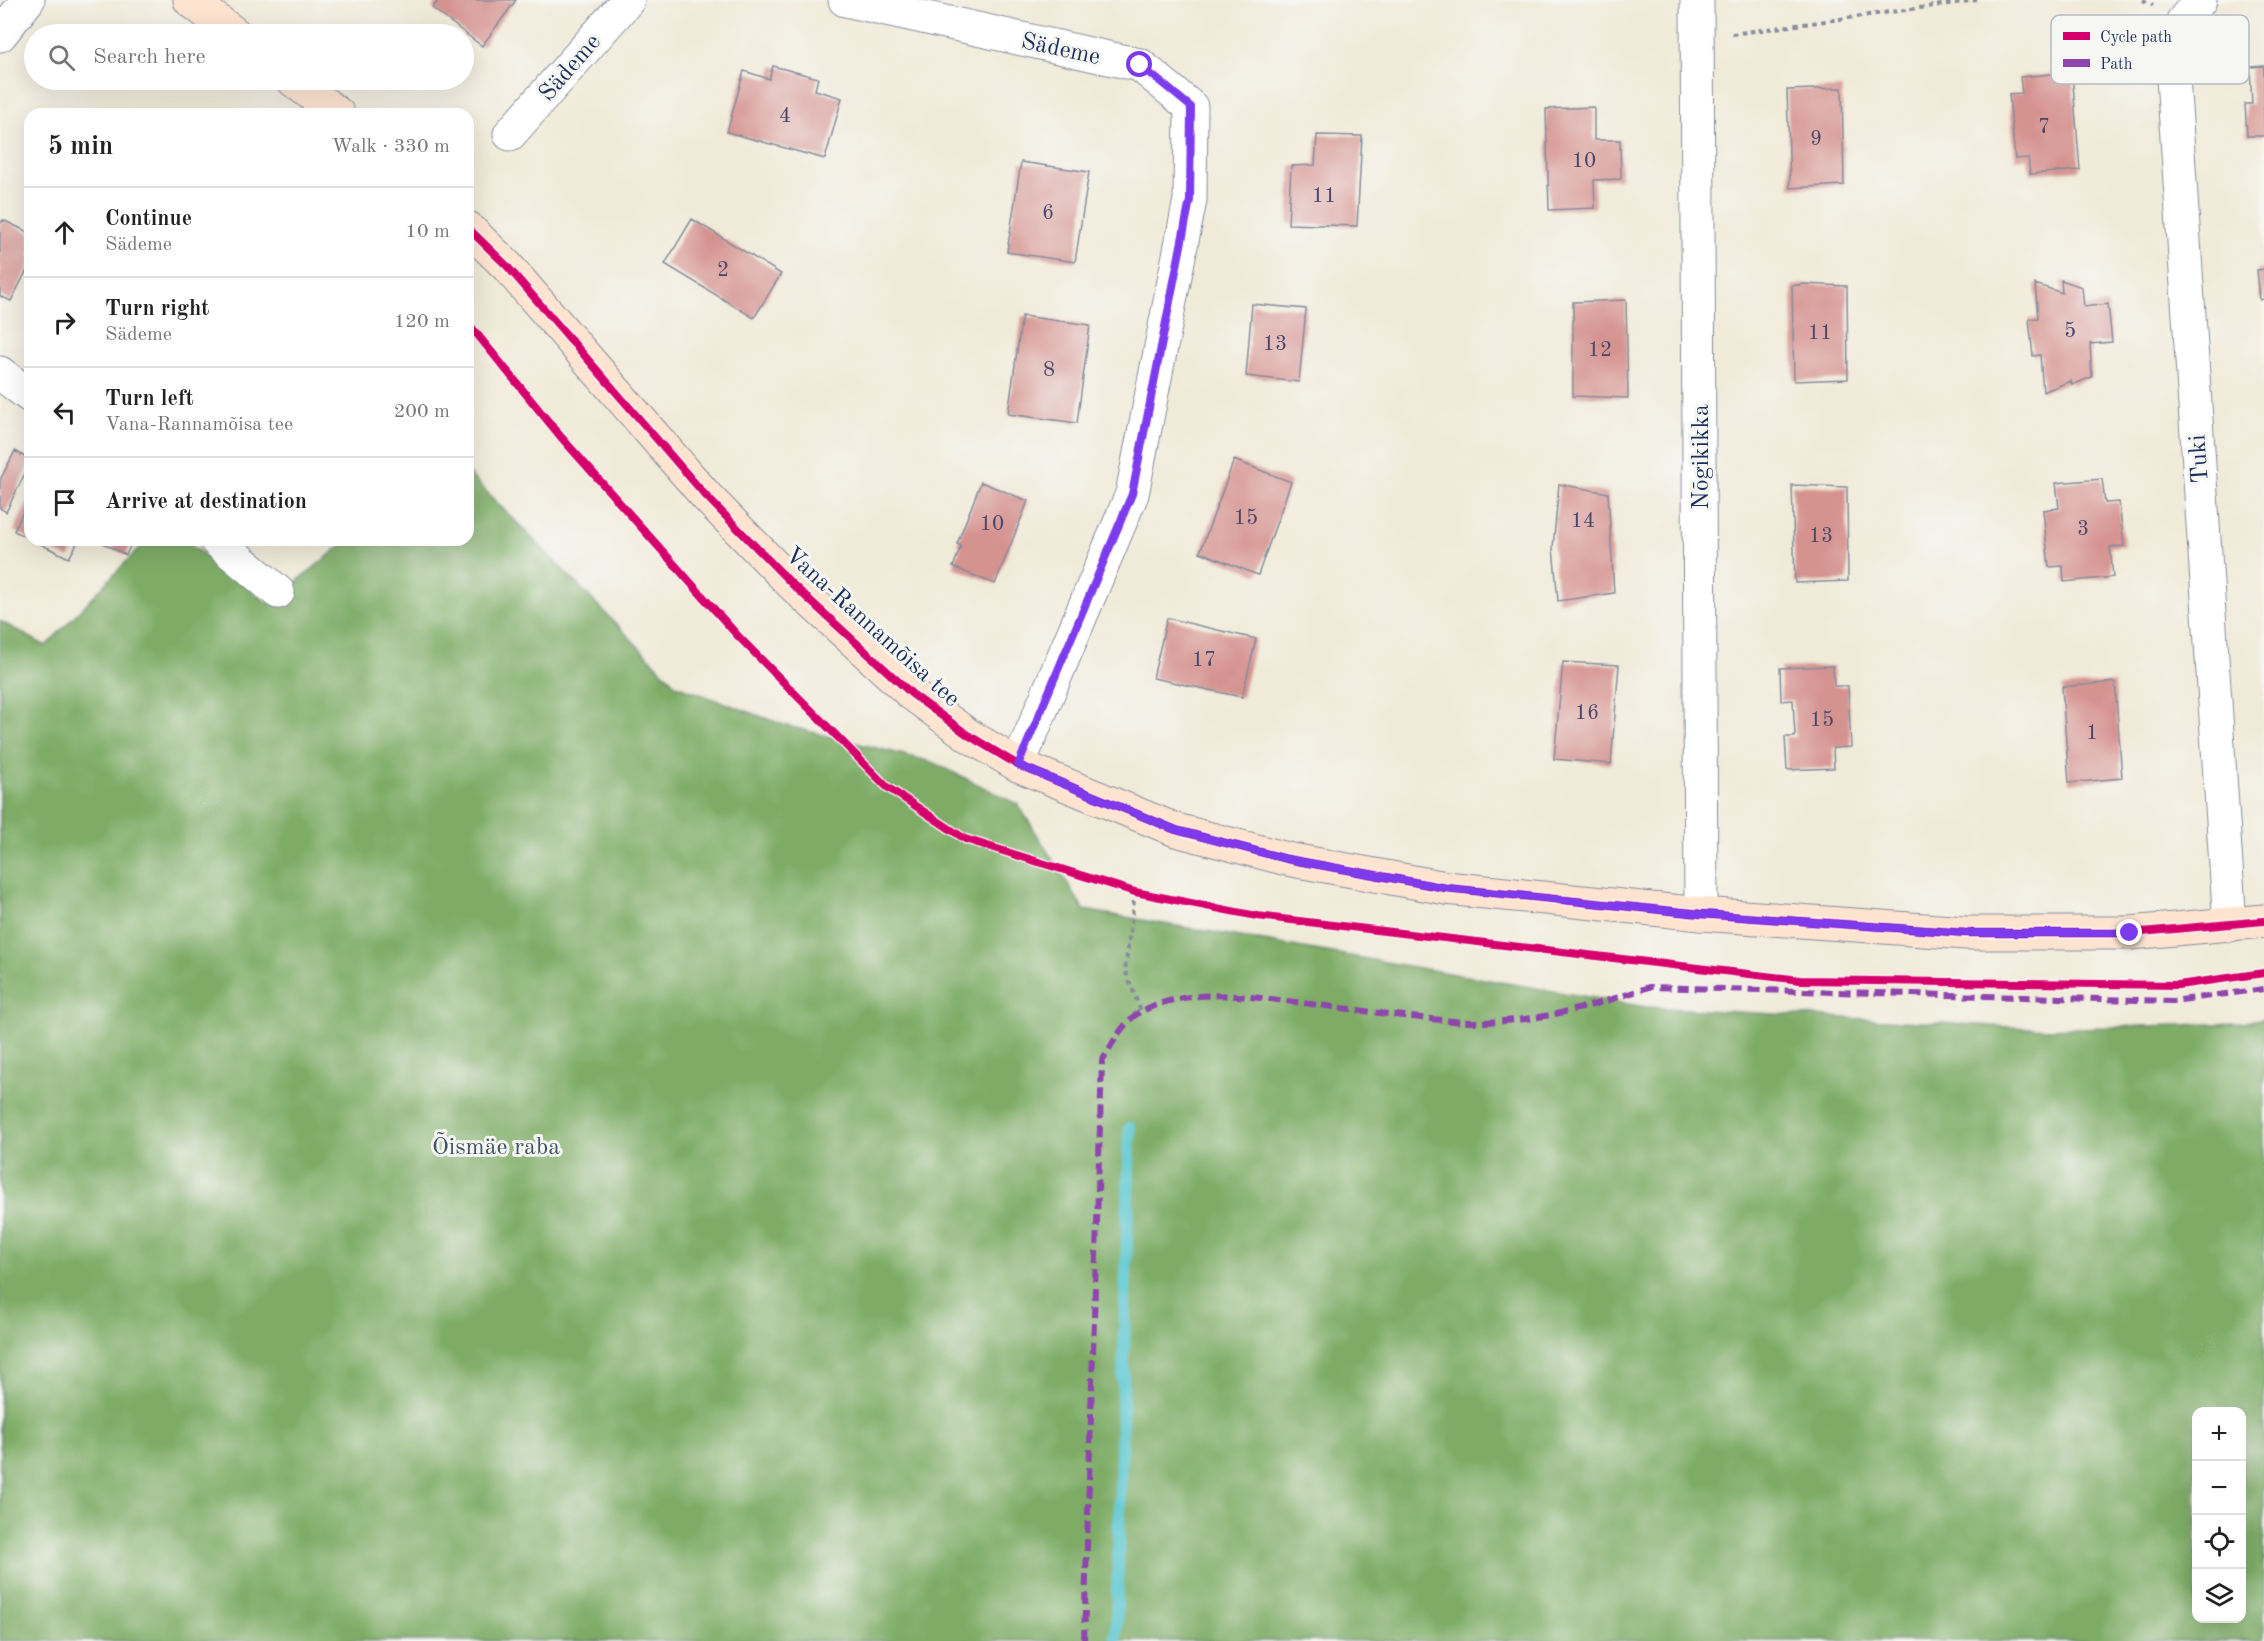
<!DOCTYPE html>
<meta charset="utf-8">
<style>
:root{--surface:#fff;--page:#f2f2f2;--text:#222;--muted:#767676;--line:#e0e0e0}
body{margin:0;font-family:"Old Standard TT",serif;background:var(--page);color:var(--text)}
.controls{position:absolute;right:18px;bottom:18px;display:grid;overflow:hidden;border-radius:12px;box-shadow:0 6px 24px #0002}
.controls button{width:54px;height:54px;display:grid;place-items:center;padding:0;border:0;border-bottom:2px solid var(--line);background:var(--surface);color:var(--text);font:30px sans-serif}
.stop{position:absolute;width:18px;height:18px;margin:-14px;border:4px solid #7c3aed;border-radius:50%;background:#fff}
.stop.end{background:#7c3aed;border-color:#fff;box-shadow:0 2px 6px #0008}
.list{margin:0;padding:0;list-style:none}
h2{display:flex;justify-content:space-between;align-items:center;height:78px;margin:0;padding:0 24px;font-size:26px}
h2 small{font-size:20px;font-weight:400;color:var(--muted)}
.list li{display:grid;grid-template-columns:39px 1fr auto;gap:18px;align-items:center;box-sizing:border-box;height:90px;padding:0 24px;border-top:2px solid var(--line)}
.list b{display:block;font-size:22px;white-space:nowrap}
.list p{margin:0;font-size:20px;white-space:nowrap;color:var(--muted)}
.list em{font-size:20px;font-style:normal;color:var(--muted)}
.icon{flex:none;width:33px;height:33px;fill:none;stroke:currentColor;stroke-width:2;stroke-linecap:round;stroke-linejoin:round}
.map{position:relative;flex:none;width:2264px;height:1641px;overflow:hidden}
.search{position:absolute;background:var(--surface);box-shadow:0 6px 24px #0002;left:24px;top:24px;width:450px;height:66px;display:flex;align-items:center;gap:15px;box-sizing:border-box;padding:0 21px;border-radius:33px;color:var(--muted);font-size:22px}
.panel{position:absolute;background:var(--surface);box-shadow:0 6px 24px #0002;left:24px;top:108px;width:450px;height:438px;border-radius:18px}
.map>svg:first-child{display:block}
.forest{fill:#7eac66;stroke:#4c6e62;stroke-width:1.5;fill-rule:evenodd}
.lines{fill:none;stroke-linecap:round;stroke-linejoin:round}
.stream{stroke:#5bc8d2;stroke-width:12}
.building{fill:#d59390}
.street-casing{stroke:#868c9b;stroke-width:35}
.secondary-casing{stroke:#868c9b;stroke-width:35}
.path{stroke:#868c9b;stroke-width:4;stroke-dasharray:4.5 4.5;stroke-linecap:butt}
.street{stroke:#fff;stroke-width:33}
.secondary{stroke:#fde4d1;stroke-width:33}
.quiet{stroke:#8e44ad;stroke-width:6;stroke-dasharray:12 6;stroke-linecap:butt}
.cycleway-casing{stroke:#f6f6f2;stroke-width:11}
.cycleway{stroke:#d6006c;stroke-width:8}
.route{stroke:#7c3aed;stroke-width:8}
.labels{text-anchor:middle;stroke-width:6;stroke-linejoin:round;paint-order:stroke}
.number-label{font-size:21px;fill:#4a486a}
.street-label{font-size:24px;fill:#1b2f5e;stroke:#f6f6f2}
.park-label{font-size:24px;fill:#3c5564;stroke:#f6f6f2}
.key{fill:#f6f6f2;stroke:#b4bac6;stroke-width:1.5}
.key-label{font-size:16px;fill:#1b2f5e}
</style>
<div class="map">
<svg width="2264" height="1641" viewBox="0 0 2264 1641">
<rect width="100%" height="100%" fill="#f6f6f2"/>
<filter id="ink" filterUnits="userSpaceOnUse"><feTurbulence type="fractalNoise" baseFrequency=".0167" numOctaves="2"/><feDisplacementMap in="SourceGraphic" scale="12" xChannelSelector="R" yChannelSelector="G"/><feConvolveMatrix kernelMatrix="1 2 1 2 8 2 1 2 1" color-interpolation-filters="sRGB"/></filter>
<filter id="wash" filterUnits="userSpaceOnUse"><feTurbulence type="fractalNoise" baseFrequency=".008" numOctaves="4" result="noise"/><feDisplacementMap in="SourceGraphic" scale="24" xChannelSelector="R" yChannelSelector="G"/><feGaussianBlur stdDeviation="1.35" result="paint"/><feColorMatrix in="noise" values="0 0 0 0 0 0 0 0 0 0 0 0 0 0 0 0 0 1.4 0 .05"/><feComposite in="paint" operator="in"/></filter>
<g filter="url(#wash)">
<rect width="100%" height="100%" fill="#f0ead8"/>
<path class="forest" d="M468,473L676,685L784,725L932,762L1018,804L1084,910L1646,1007L2047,1029L2242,1023L2264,1018V1641H0V621L46,646L147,540H185L269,604L348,540H468ZM2196,1412H2242V1618H2196Z"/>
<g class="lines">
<path class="stream" d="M1116,1641L1130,1128"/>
</g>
<g id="blocks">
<path class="building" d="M439,0H516L482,46L432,8Z
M773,66L818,78L815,90L842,98L825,159L727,132L744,71L769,79Z
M2264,66V136H2247L2245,104H2252L2250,67Z
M2072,72L2080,170L2030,174L2028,158L2015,159L2009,94L2022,93L2020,77Z
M1842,88L1844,185L1790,188L1787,90Z
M1594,107V140H1620L1621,179L1594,180L1595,208L1549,210L1546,109Z
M1317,135L1362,136L1357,226L1288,224L1291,166L1315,165Z
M1021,162L1089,172L1075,262L1007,252Z
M692,219L781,274L754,318L665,264Z
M3,220L30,233V264L11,301L0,296V224Z
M2264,269V299L2260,300L2257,270Z
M2061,280L2082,287L2084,307L2108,304L2112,342L2090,344L2092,377L2072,385L2071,381L2043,392L2040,355L2033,356L2029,319L2038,318L2035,284L2062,293Z
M1803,284L1847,286L1848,379L1794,381L1792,286Z
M1626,300L1628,398L1573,396V302Z
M1252,304L1306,309L1299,382L1246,376Z
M1022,316L1090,325L1077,423L1008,414Z
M15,451L30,460V463L6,512L0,508V480Z
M1234,460L1291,482L1258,575L1200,552Z
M2102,479L2105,503L2119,502L2124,546L2110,547L2113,577L2064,582L2063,566L2049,567L2043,510L2059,508L2056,483Z
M981,482L1028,501L995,584L953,567L961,546L957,544Z
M1559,484L1608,493L1614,593L1558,601L1553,548Z
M1792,485L1847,487L1848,581L1795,583Z
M30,497V539L14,531Z
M32,540H79L69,558Z
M106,540H133L126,555L104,544Z
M1167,618L1256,639L1242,697L1153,678Z
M1563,662L1619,665L1611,764L1554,759Z
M1833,666L1834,686H1848L1851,747L1833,748L1834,768L1787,770L1785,737H1795L1793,700L1781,701L1780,668Z
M2115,682L2122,778L2069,783L2062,687Z"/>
</g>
</g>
<g filter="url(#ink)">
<use href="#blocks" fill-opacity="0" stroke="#868c9b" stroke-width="1.5"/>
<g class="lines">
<defs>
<path id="street" d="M845,0L1140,65L1191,107L1190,200L1132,494L1018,765
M1697,0L1701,914
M2200,0L2183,21L2172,63L2230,925
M0,35L28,0
M510,134L628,0
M0,373L30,396
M216,540L278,592"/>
<path id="secondary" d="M190,0L235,34
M293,80L338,114
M468,228L507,266L706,496L792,584L912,694L968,735L1018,765L1176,830L1287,859L1446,888L1701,914L1966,933H2130L2264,921"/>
</defs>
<use href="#street" class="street-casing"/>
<use href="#secondary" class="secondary-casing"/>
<path class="path" d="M2143,0L2153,5
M1732,34L1977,0
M1135,892L1125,970L1141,1012"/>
<use href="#street" class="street"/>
<use href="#secondary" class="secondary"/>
<path class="quiet" d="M1084,1641L1102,1061C1113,1043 1123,1021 1142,1011C1192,986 1251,997 1303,1003C1353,1009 1403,1017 1453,1021C1525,1026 1582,1010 1649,987L2173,1001L2264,989"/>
<defs>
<path id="cycleway" d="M468,228L507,266L706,496L792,584L912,694L968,735L1018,765L1176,830L1287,859L1446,888L1701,914L1966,933H2130L2264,921
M468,323L561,437L738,636L887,787L965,839L1135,892L1257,916L1800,980L2178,985L2264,973"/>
</defs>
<use href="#cycleway" class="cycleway-casing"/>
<use href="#cycleway" class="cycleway"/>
</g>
</g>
<g class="lines" filter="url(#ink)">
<path class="route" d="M1140,65L1191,107L1190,200L1132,494L1018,765L1176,830L1287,859L1446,888L1701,914L1966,933H2130"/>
</g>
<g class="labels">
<g class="number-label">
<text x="785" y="122">4</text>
<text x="2044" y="133">7</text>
<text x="1816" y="145">9</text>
<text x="1584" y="167">10</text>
<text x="1324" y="202">11</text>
<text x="1048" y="219">6</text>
<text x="723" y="276">2</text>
<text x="2070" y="337">5</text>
<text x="1820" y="339">11</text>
<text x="1275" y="350">13</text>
<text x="1600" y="356">12</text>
<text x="1049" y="376">8</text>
<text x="1246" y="524">15</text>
<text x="1583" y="527">14</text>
<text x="992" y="530">10</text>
<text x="2083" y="535">3</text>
<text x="1821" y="542">13</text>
<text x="1204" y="666">17</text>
<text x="1587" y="719">16</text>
<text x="1822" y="726">15</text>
<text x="2092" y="739">1</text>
</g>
<g class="street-label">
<text transform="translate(1061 48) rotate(12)" y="8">Sädeme</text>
<text transform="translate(569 67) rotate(-49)" y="8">Sädeme</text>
<text transform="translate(1700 457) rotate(-90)" y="8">Nõgikikka</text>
<text transform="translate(2198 459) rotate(-94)" y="8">Tuki</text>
<text transform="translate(873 626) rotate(42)" y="8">Vana-Rannamõisa tee</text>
</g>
<g class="park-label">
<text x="496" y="1154">Õismäe raba</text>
</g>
</g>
<rect x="2051" y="15" width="198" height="69" rx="9" class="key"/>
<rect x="2063" y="32" width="27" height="8" fill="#d6006c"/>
<rect x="2063" y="59" width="27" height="8" fill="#8e44ad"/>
<g class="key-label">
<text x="2100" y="42">Cycle path</text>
<text x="2100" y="69">Path</text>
</g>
</svg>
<div class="controls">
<button>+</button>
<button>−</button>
<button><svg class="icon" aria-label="locate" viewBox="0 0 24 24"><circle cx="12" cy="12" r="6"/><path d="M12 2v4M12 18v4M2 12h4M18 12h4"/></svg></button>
<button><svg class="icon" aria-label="layers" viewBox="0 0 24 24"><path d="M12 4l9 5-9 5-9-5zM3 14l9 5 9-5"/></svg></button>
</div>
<div class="stop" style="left:1140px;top:65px"></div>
<div class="stop end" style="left:2130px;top:933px"></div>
<div class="search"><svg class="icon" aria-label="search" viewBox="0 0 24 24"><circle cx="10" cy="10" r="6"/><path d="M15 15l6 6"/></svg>Search here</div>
<section class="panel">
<h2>5 min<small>Walk · 330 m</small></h2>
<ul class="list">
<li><svg class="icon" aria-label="ahead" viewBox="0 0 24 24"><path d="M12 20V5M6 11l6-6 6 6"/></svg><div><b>Continue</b><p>Sädeme</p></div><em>10 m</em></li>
<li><svg class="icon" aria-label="right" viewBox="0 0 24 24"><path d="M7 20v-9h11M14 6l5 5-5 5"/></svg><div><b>Turn right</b><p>Sädeme</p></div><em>120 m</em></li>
<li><svg class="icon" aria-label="left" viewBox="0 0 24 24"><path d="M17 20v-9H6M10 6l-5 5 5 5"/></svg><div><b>Turn left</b><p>Vana-Rannamõisa tee</p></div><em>200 m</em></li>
<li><svg class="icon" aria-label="arrive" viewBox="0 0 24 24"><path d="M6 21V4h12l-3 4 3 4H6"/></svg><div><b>Arrive at destination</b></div></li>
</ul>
</section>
</div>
